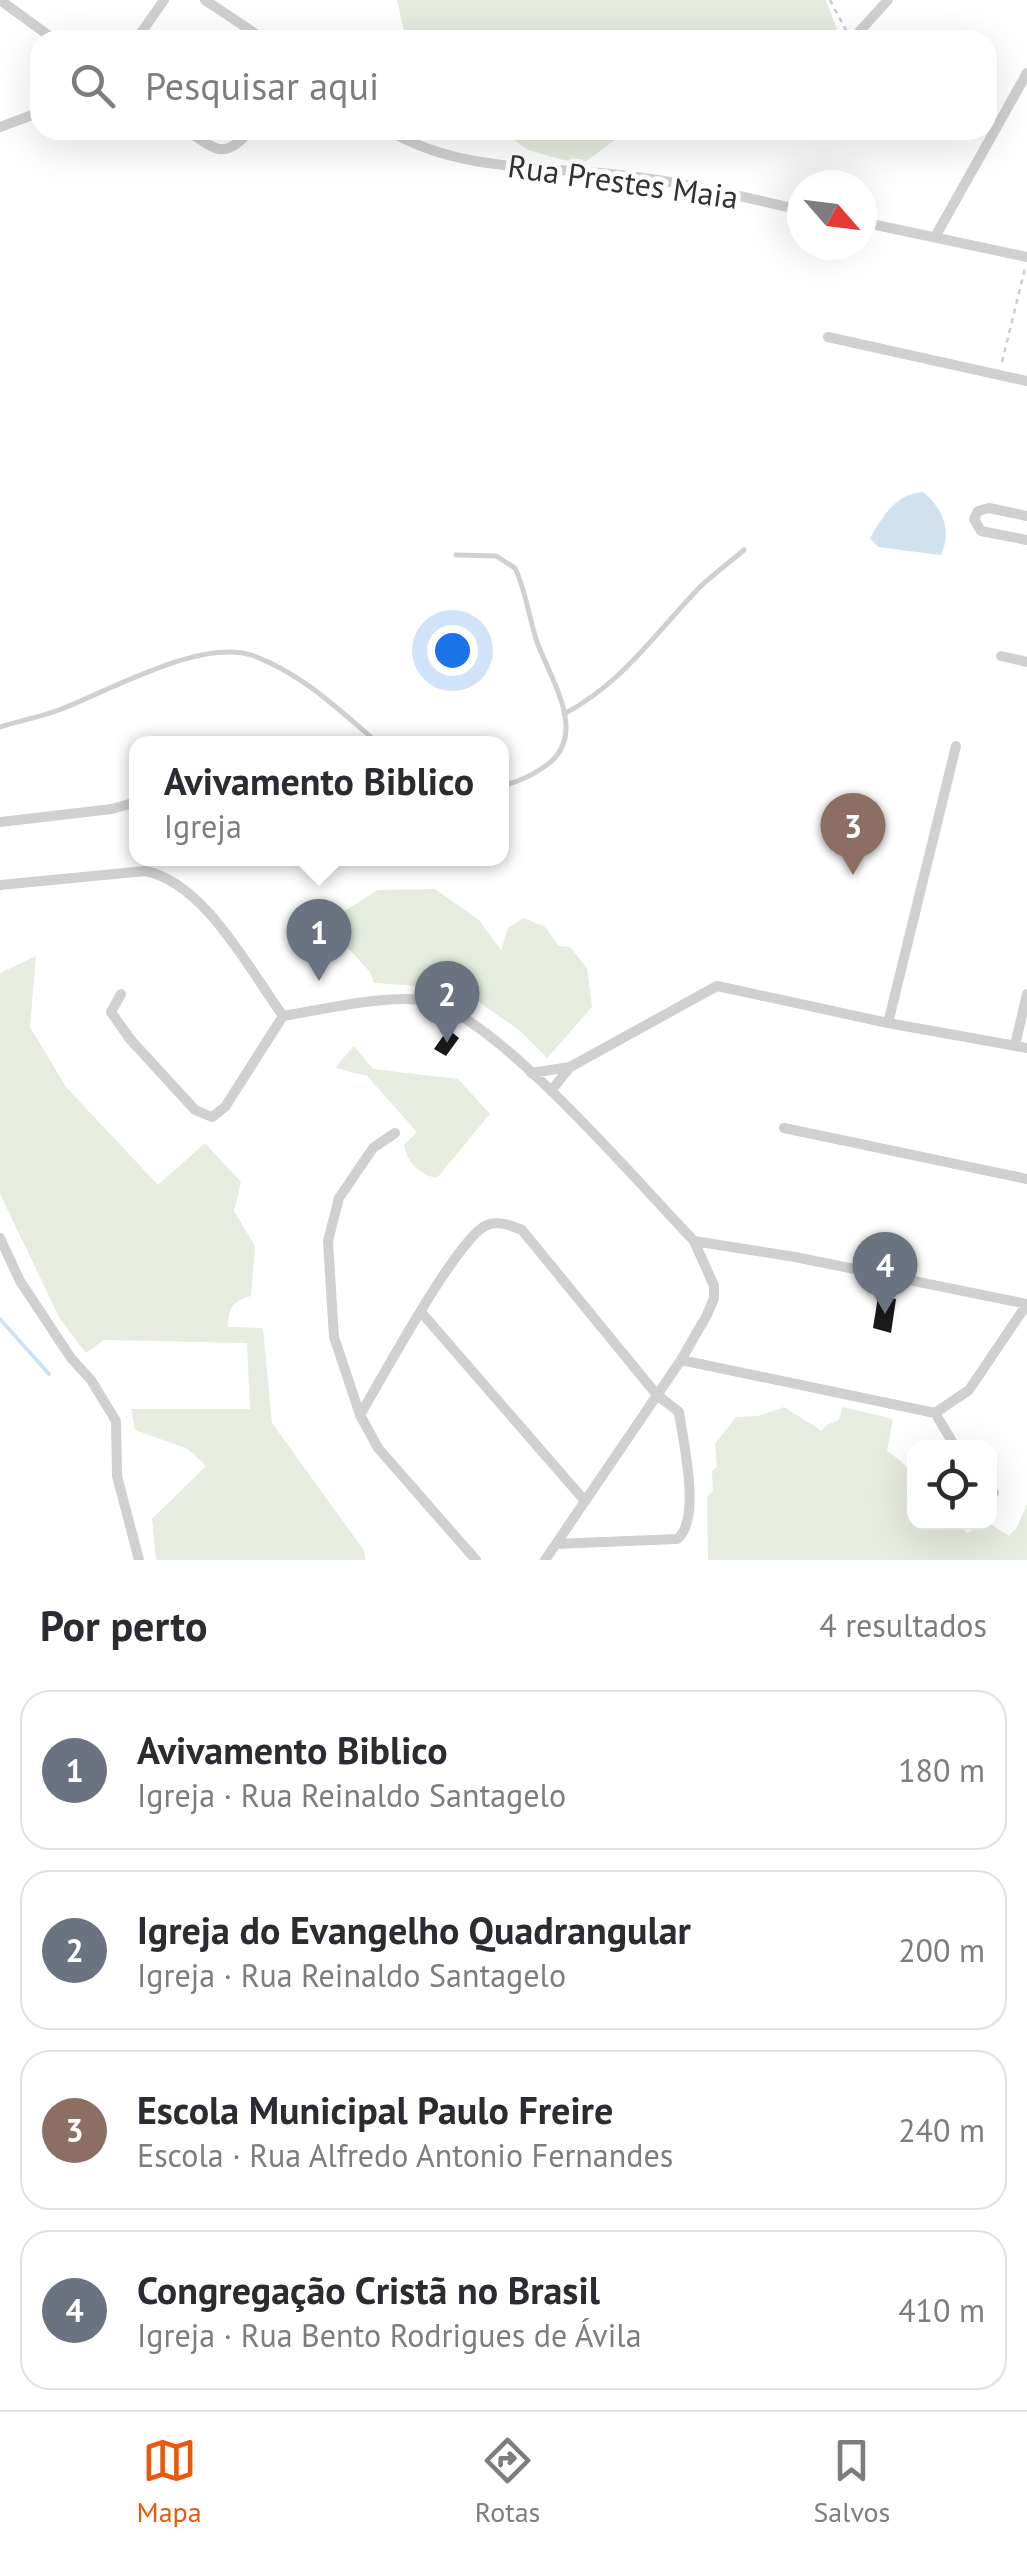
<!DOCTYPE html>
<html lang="pt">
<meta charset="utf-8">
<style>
:root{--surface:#fff;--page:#f7f7f7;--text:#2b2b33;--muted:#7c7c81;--line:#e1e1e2;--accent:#ea580c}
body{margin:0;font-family:"PT Sans",sans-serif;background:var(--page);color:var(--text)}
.controls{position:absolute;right:30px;bottom:30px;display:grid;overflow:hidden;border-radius:20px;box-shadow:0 10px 40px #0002}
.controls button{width:90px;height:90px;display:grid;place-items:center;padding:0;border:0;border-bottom:2px solid var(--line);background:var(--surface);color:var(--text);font:50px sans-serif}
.compass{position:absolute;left:787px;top:170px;width:90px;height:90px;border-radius:50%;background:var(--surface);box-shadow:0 10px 40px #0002;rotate:118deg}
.you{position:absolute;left:452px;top:650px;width:35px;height:35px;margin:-25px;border:8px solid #fff;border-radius:50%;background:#1a73e8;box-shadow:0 0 0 15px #1a73e833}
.badge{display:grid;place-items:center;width:65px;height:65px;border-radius:50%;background:var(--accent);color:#fff;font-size:32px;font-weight:700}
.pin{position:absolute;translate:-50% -82px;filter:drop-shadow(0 2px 5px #0008)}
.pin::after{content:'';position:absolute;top:52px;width:35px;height:30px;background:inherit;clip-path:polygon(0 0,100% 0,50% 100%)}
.popup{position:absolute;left:129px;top:736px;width:380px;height:130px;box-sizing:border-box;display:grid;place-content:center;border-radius:20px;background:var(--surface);filter:drop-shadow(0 2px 8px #0005);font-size:32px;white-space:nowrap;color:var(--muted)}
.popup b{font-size:38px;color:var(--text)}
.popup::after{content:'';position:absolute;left:50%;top:100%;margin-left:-20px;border:20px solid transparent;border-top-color:var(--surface)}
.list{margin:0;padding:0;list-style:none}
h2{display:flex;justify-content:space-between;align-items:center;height:130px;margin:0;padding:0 40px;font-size:42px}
h2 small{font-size:32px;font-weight:400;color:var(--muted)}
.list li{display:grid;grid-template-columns:65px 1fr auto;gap:30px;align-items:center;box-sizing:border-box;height:160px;margin:0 20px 20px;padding:0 20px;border:2px solid var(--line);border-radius:30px}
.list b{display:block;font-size:38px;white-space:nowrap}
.list p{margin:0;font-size:32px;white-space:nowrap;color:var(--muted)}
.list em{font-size:32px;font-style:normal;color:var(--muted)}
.icon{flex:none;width:55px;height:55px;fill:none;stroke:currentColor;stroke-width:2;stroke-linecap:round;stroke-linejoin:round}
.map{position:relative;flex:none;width:1027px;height:1560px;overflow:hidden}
.search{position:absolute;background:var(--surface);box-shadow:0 10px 40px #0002;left:30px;right:30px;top:30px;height:110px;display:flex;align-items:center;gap:25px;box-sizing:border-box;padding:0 35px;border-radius:30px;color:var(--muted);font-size:38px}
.sheet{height:850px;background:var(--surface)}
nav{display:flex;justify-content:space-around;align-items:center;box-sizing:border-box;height:140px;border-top:2px solid var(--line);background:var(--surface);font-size:28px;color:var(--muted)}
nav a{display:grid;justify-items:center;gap:5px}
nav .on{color:var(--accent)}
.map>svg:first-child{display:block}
.green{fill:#e6ecdf}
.water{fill:#cfe2ee}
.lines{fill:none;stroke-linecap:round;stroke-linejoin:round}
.stream{stroke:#cfe2ee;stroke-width:4}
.building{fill:#1a1a1a}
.path{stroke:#cdcdcd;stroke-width:2.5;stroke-dasharray:5 5;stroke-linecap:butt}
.service{stroke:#d0d0d0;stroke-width:5}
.minor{stroke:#d0d0d0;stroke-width:10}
.labels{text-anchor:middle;stroke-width:10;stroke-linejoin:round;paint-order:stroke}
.street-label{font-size:32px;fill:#333;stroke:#fff}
</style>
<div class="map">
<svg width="1027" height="1560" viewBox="0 0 1027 1560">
<rect width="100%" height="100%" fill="#fff"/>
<path class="green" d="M397,0H826L841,40H406Z
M500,130H664L619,137L581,165L528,150Z
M435,889L479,920L501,950L508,928L524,918L545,927L559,946L570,947L587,968L592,1007L547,1058L519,1030L460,989L374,983L370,972L325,923L378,890Z
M36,956L30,1027L66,1087L158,1185L205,1143L241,1182L234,1211L255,1246L251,1296C233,1301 228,1308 228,1327L263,1328L272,1423L363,1549L366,1560H156L152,1519L206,1466L188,1449L135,1430L131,1409H250L247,1343L104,1340L86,1353L60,1319L0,1194V973Z
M354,1046L373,1069L458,1079L490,1114L437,1178C419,1175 407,1162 404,1145L417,1132L367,1076L335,1068Z
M784,1407L822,1431L826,1425L839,1420L842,1407L893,1419L887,1451C923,1476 914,1481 914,1522L957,1523L967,1533L989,1523L1009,1536L1017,1527L1027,1504V1560H708L707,1497L713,1491L712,1471L717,1467L715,1444L736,1417L759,1416Z"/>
<path class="water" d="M923,492C943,508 952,531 941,555L878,547L870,538C884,515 895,494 923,492Z"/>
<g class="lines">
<path class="stream" d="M0,1319L49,1374"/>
</g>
<path class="building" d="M448,1029L459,1038L446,1056L434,1049Z
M878,1297L896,1299L891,1333L873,1328Z"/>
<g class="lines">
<path class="path" d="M830,0L848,34
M1002,362L1025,268"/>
<path class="service" d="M456,555L496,556L515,568C526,591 529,618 537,642C552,682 590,737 544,767C531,776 517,783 502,785
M564,714C623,683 656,632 701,586C715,573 730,562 744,550
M0,727C19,721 40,717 59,710C109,691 202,637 254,656C303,674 340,711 379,744"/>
<path class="minor" d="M0,0L55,40
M205,0L265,40
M858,33L888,0
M136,40L164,0
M0,127L40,112
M186,130C217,150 223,161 251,130
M388,130C463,175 553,165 636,177C692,184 747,198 802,210
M862,222L1027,257
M935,237L1027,73
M828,337L1027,381
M1027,516L989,508L978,511L974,519L981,531L1027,540
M1001,656L1027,662
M0,822L112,809L136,802
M0,885L145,871C204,882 249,969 283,1016
M121,994L111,1012L130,1039L195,1110L212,1117L225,1107L283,1016
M283,1016C321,1010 391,993 427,1001C496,1015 641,1186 694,1241L714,1286V1298L707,1315L681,1360L545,1560
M888,1023L956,746
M1015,1045L1027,994
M570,1067L717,986L888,1023L1027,1048
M531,1073L570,1067L551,1091
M784,1128L1027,1179
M395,1133L373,1148L339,1198L328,1241L334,1337L360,1415L378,1448L476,1560
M0,1238L20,1281L71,1358L91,1380L116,1421L117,1476L139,1560
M694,1241L795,1257L1027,1304
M421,1312L585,1501
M681,1360L935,1413L956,1448
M935,1413L969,1390L1027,1304
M360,1415C381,1380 455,1242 485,1226C497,1220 510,1225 522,1230L657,1395L679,1412C683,1442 702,1520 677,1539L556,1544
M990,1488L994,1493"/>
</g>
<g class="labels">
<g class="street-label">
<text transform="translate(623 182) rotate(8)" y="11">Rua Prestes Maia</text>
</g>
</g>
</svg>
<div class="controls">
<button><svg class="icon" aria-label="locate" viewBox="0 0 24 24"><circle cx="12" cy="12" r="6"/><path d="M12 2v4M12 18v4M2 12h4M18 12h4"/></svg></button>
</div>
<svg class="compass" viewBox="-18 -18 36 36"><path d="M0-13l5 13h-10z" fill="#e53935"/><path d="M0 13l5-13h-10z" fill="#7c7c81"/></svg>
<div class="you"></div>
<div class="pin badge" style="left:319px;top:981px;background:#6b7280">1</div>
<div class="popup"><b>Avivamento Biblico</b>Igreja</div>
<div class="pin badge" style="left:447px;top:1043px;background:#6b7280">2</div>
<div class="pin badge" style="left:853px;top:875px;background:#8d6e63">3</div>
<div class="pin badge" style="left:885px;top:1314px;background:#6b7280">4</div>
<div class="search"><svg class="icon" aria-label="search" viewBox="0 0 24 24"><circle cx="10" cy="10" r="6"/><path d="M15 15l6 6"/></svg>Pesquisar aqui</div>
</div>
<section class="sheet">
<h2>Por perto<small>4 resultados</small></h2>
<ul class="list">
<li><span class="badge" style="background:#6b7280">1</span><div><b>Avivamento Biblico</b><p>Igreja · Rua Reinaldo Santagelo</p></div><em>180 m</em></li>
<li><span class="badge" style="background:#6b7280">2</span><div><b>Igreja do Evangelho Quadrangular</b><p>Igreja · Rua Reinaldo Santagelo</p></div><em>200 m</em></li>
<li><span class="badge" style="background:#8d6e63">3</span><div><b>Escola Municipal Paulo Freire</b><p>Escola · Rua Alfredo Antonio Fernandes</p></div><em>240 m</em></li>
<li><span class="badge" style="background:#6b7280">4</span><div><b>Congregação Cristã no Brasil</b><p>Igreja · Rua Bento Rodrigues de Ávila</p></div><em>410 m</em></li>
</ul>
</section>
<nav>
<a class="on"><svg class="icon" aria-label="map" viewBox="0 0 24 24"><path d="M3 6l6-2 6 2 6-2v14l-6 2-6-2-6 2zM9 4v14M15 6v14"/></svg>Mapa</a>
<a><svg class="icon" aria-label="directions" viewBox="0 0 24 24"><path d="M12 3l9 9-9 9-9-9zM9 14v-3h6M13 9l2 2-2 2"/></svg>Rotas</a>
<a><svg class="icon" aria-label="saved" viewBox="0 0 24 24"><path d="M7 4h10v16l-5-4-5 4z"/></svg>Salvos</a>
</nav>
